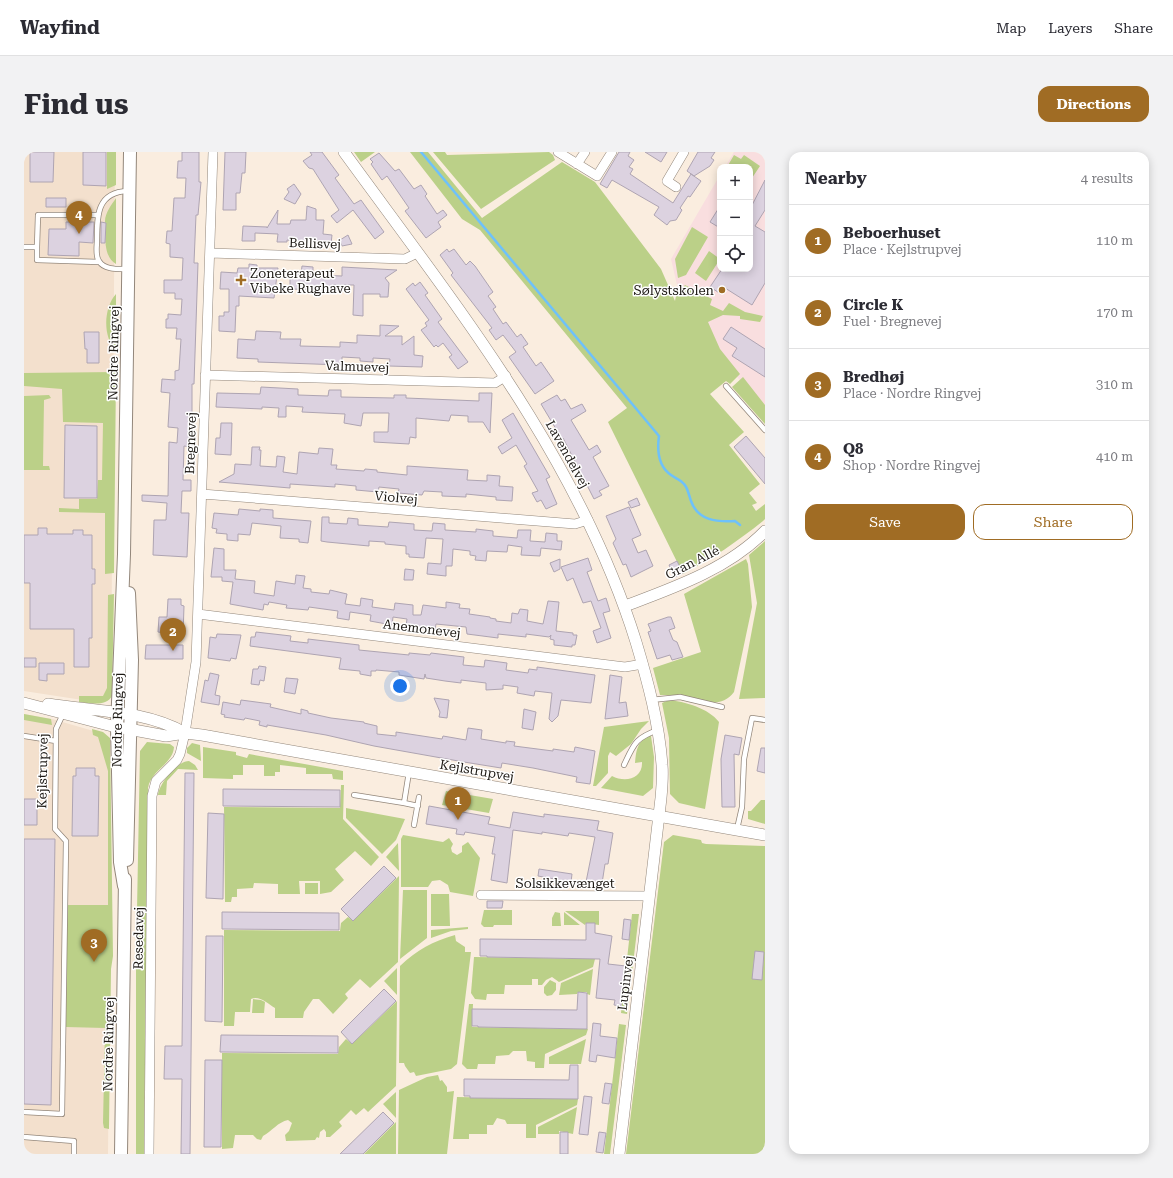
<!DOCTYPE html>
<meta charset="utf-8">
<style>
:root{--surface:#fff;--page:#f2f2f3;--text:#2b2b33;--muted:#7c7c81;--line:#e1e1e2;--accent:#a06c24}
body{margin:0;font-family:"Roboto Serif",serif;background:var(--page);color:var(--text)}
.controls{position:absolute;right:12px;top:12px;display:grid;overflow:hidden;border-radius:8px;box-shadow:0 2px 10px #0003}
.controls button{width:36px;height:36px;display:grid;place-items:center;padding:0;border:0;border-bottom:1px solid var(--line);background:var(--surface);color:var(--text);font:20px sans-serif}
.you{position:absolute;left:376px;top:534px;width:14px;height:14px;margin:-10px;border:3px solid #fff;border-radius:50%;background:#1a73e8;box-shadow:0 0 0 6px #1a73e833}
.badge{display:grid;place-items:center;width:26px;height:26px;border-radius:50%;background:var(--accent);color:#fff;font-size:13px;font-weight:700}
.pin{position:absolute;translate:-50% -33px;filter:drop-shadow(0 1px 2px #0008)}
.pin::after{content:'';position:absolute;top:21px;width:14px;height:12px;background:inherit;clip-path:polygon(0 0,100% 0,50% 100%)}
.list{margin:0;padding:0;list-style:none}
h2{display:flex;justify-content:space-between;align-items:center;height:52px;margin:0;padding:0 16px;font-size:17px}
h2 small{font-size:13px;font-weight:400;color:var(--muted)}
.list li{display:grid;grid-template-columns:26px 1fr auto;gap:12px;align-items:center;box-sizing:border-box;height:72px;padding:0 16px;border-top:1px solid var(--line)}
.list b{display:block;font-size:15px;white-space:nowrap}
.list p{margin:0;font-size:13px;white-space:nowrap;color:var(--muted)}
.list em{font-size:13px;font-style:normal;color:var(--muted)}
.actions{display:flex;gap:8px;padding:12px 16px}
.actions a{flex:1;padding:9px 0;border:1px solid var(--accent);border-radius:12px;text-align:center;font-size:14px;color:var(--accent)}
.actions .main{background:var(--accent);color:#fff}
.icon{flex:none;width:22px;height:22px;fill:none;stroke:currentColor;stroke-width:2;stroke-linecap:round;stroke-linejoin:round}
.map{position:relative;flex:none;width:741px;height:1002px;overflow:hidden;border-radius:12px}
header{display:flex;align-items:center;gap:24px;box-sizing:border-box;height:56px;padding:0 20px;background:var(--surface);border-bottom:1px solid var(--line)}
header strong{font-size:19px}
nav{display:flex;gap:22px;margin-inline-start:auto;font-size:14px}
.intro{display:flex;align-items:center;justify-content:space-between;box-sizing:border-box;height:96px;padding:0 24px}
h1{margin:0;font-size:28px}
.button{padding:10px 18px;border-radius:12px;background:var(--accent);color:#fff;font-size:14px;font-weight:700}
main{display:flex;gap:24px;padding:0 24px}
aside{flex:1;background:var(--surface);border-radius:12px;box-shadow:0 2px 10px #0003}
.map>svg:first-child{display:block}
.built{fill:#f3e0cd}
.education{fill:#f9dedf}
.green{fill:#bbd088}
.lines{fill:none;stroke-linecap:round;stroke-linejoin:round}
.stream{stroke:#6ec1fa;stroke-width:2.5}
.building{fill:#dcd2e0;stroke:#aea4b2}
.service-casing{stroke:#93877b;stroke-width:6}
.minor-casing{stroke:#93877b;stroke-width:10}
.tertiary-casing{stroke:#93877b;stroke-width:12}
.secondary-casing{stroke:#93877b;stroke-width:14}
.service{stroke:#fff;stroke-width:4.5}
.minor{stroke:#fff;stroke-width:9}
.tertiary{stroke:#fff;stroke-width:11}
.secondary{stroke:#fff;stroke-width:12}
.poi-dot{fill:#a06c24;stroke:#fff;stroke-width:1.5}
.labels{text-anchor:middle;stroke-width:3;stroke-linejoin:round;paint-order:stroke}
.street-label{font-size:13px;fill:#1d1914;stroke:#fff}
.poi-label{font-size:13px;fill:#1d1914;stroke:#fff;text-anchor:start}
</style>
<header>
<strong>Wayfind</strong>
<nav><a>Map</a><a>Layers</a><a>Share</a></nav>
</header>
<div class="intro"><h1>Find us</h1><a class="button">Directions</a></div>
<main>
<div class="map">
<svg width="741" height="1002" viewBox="0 0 741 1002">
<rect width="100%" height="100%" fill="#faeddf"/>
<path class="built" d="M0,0H91L87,542L65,549L0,539Z
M0,562L28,567L80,582L85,586L87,689L84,1002H0Z"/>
<path class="education" d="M710,0H741V259L659,159L647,107L696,23V117H726V15H701Z"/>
<path class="green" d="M83,0H92V33L83,37Z
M330,0H351L337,10Z
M386,0H404L458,66L538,10L571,30L637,117L651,149L652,144L661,133L688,147L686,153L699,159L705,151L721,160L739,164L736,170L716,167V164L699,163L684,170L696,197L716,222L706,232L702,229L686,242L720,280L705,293L736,332L725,341L733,351L728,353L732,359L741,352V367L739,369C714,389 688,407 659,422L584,270L603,256L456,78L438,67Z
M409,0H421L423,3L525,0L529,3L531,8L457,57Z
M710,3L717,7L720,3L736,14L726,29V15H703Z
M92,46V112C78,104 82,81 81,69C81,61 88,52 92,46Z
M668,75L684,85L662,123L654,126L651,107Z
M685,99L696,107L682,129L671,121Z
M92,142V198C78,185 80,155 92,142Z
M92,220L90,421L81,422V361L35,360V356L55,357V347H73L74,328H78L79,271L39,270L38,237L0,234V221Z
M719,225L741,253V272L708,235Z
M25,243L27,246L20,248L19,314H25L26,318H0V244Z
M741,389V546L715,547L733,451L725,403Z
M722,407L724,412L728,455L710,540C696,559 674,547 655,544C649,543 643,543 636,543L629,516L677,500L660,442Z
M90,442L88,544C82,555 66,551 55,550V544H79L83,536L84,443Z
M645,548C662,550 684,556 695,570L681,657L655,651L646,642L645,586L638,551Z
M0,562L27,567L28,573L0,568Z
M625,569L617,577L607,592L592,604L586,600L584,604V621L572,634H569L580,575Z
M68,577L79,580L86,586L89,804L87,817L85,977L80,976L79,971L81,876L42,875L43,753H84V619L74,585L69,583Z
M623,584H627L630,605L629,636L619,644L577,636L588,624C601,631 619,627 618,610L611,611C612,599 613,591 623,584Z
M123,590L146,592L150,595C149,612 127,618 124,636L120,1002H112V811L116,599Z
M168,591L176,593L177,609L163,601V596Z
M179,595L212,600V603L223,606L225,602L319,619V628L309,627L308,622H282V616L256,613V620H251V624H240V613H219V623H209V627L179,626Z
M165,609L171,613L174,618L154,617L143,629L142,643H134C135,632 153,609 165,609Z
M317,633H320L319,667L355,705L347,714L331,699L311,717L320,728L307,740L296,742V729H275L276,742H254V732L230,731L229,736L213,737V745H208L207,750H201L200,655L316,656Z
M422,639L469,647L465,661L418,653Z
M737,648H741V672L724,667V659H727Z
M322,656L327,657L381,667L372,688L358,702L322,666Z
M379,683L419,690L425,686L429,692L427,696L428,700L433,703L438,700V694L444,690L456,706L449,744L426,740L424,733L416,728L408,729L404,735H377V687Z
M649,683L677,688L678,691L682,692L741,694V1002H602L640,690Z
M374,691L375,719L362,705Z
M375,724L374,810L346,836L336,827L321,842L324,846L309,862L295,847H289L280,860L279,866H251V856C243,851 235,843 227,847L226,860H211L210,874H200V778L316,779L317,771L324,765L329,769Z
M281,731H294V742H281Z
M379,738H403V786L376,807Z
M407,742H425L426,774H407Z
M460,758H488V773H470L469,775H460L457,772Z
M541,759H575V773L562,771L561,773Z
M531,760L536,761L537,774H528V766Z
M540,760L556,773H540Z
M608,762H615L603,862L597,861Z
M444,775V777L427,779L407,786V778Z
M431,783L432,789L441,795V800H447L433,912L427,917L392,924L390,920L386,921L381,914L380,911H375L376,814C393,798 409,789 431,783Z
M450,805L571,807L569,815L535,830L528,825L522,828L518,833H514V827H508V833H481L480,842H463L462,848L451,847L447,841Z
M373,816V843L360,829Z
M569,817L566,843L563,842V840H554L553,842L535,843L537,831Z
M526,828L532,831V838L528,843L523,844L520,841V835Z
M229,847L237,848L241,850L240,861H228Z
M373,849L372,934L344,960L340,956L332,963L327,958L315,970L318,974L306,985H302V980L300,977L296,980L295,986L293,985L291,988L262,989L261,983L265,979L268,971L264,968C254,970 248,979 239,984L237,988L233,987L229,983H211L209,996L198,997V901L314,902L315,895L322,887L328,892Z
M445,852H449L448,875L564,877L562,883L521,902L520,916H511V910L503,909L502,899H489L485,903L472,904L471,912H454L453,917H443L438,912Z
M595,872L602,873L586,1002H580Z
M562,887L557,912H525V905Z
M414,923L416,929L418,928L423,935V940L430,939L423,1002H374L375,938L403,925Z
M372,940V966L359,952Z
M433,945L554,947L553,953L512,973V986H502V972H483L481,968L473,966L469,973H463V982H445V987H429Z
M553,955L549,982L535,979V982H514V975Z
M372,970V1002H340Z"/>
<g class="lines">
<path class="stream" d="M397,0L635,284C633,298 634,314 647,323C651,326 657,328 660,332C664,336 665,344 667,349C674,369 693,370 711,369L716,373"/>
</g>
<path class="building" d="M6,0H30L29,30H6Z
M59,0H82V34L59,33Z
M158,0H175V30H177L174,63H172L170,111H174L170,232H168V295L160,294L159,328H167V339H158L157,361H165L163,405L129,403L130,368H142L143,351L118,349V343L144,344L145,290L153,291L154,276L144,275L146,241L137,240L138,227L151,228V219L155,218L157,187H152L153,176H142V167H144V162L157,163L158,147H151V141H140V128H158L159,106L146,105V92L142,91L143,79H148L150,46H161L162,26H153L154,9H158Z
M201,0H222L221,21H218L216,41H212V58H199Z
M286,0H298L315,23L311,26L330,52L337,48L360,80L351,87L329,58L313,71L307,64L315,58L289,17L285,16L279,9L288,3Z
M595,0H606L604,4L610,8L605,15L609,17L606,22L649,51L667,22L677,29L666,45L664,44L656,56L658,58L652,68L646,69L643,73L630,63L635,55L588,28L583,36L576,32Z
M621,0H643L637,10Z
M674,0H691L687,6L690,8L686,14L670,24L663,19Z
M355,1L371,19L375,17L390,37L397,33L403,42L401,44L413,62L419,58L423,63L414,70L417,75L402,86L381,59L385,56L363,24L358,28L347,12L349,10L346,7Z
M741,28V58L731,74L741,80V131L728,153L701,136L697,142L686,135L698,117H726V57Z
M270,32L277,42L271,52L260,47L265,40L263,37Z
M22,46H42V55H22Z
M283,54L292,57V68H300L299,82L308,83L307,92L263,88V90H253L254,82L231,81V89H218L219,74L243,75V76L254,58L253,72H266L267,68H282Z
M696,54V76L686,70Z
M42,70H70L69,91L55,90V104L24,103L25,77H42Z
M77,70L82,71L81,91H77Z
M324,83L328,92L318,94L316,88Z
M423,97L425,100L430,97L442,113L446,109L451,114L469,140L464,144L472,155L469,157L479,172L482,170L493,185L497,182L504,192L499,195L512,214L517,210L530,229L511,242L485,205L492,200L479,183L472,188L465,178L468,176L427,123L429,121L416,103Z
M225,112L233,113V116H254L250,146L215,144V154H212L211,180L195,179V164H200V160H205V137H196L197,120L213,121L214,116H225Z
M278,114L289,115V123L318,124V115L373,118L361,126L365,131L364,145H356V142H339V164L329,163L330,133H309V138L266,137V122H277Z
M396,130L404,141L401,143L418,167L414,170L444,210L434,217L425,205L428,203L419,191L414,195L412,193L410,195L397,178L403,174L401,171L405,168L382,137L389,131L391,134Z
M356,173L375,174L361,184H378V193L390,184V203L399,204L398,215L365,214L366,207L349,206V210L336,209V206L318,205V213L234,210V207L213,206L214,187L231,188L232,179L257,180L256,187H277L276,194L316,195V190L333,191V183L356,184Z
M707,175L741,197V225L708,204L713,196L699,187Z
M60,180H75V211H63V197H61Z
M237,235L274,237V243L304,244L305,238H317V245L370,246V243H382V246L455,249V241H468L466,281L459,270H444V264L427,263L425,269L392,266V286L386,285L385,292L350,290V280H364L365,261H339L337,274L320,271L321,262L278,260L279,255L262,254V265H254L255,256L238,255V257L192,255L193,241L236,242Z
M533,243L537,249L541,247L547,257L558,252L562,259L547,268L565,298L573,293L577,300L569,305L585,334L575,339L578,343L570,347L539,286L538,287L517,252Z
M489,261L526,325L522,327L533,352L522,357L517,348L513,350L508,341L514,339L500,314L503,312L492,293L478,302L474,295L488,286L478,268Z
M197,271H208L207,303L191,302L192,286H196Z
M41,273L73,274V346H40Z
M722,284L741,306V332L710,295Z
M228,295H236L235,298H237L236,314L252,315L253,304L261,305L259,320L273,322L275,300L294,302L295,296L309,297L307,313H313L312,317L340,319L341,317L353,318V320L383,323V314L444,318L443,328L463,329V323L476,324L475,334L489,335L488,349L472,348V345L442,342V345L418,344V340L400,339L398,343L374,341L375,337L355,335L354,340L332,338V334L311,332V335L266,332V336L195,330L210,322L211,312L227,313Z
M613,346L616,353L607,356L604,350Z
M605,355L617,383L608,387L614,401L622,398L629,414L607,425L602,412L599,413L589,391L592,387L582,364Z
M215,357L236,359V357L249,358V366L287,369L284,391L275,390V387L256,386L257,374L228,371L226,383L214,382V389L203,388V382L192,381L193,377L188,376L190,361L214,363Z
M298,365H305V371L323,372L324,366L334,367V373L364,375L365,370L390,372V378L408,379L409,371L421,372V378L452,380V377L469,379V384L493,386L494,378H507L506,389L521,390L522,381L533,382V389H538L537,398L517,396L516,404L497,403L498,395L484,393L483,400L463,399L462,409L451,408L452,404L446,403V399L429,397L428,414H422V424L403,422L404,411L417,412L419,387L402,386L400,406L385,405V402H382V394L361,392V390L345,389V394L303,390L297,389Z
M14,376H23V382H49V378H59V383H68V417H71V432H68V486H65V515H50V477H6V431H0V383H14Z
M190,396L200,397V418H212L211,427L231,429L230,441L250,444L252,429L271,432L272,423L281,424L279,436L287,437V440L305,442L306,438L323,442L321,452L336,454L337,446L349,448L348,455L370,458L371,451L389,453V463H397L399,453L422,456V450L436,452L435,456L446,457L445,462L466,465V466L472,467V469L487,471L488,461L494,462L496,457L504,458L503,469L519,472L524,449L535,450L532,479L549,481V483H553L551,493H548V495L530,493V488L526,487L527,483L525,485L502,482V485L474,482V486L443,482L442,475L412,472L411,478L382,474L383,467L369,465L368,473L346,469L347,463L326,460L325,468L313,466L314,459L285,455L284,458L262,456L263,453L245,450L244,453L240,452L239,458L206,452L209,430L198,429V425H187Z
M564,406L568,418L563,420L574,449L582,446L586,459L579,461L587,486L573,491L569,479L577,476L567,449L559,451L549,426L543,429L537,415Z
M536,407V417L530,420L526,411Z
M653,409L659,421L651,425L645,413Z
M381,417L390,418L389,428H380Z
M144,447H157V453L160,454L159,483L134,480L135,465H143Z
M644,465H647L651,476L645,478L649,488L653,490L659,505L648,508L646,503L633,507L624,480L627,479L624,472Z
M232,480L267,484L266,489L284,491V487L335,493V498L385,503V501L406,503L407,501L440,505L439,513L460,515L461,508L483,511L482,518L504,521L505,517L513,518V515L571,523L567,551L537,548L534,564L528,570L525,567L528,541L511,539L510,544L493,541L494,535L479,533V537L462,538V531L437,528V531L421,529L402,526L401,522L400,527L375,523V520L352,518V519H347V524L336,522V519L315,517L317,506L226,494L227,485H231Z
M193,482L217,483L212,507L207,506L206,509L184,506L186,485L192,486Z
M122,493H159V507H121Z
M0,506H12V515H0Z
M15,511H40V522H23V529L15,528Z
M235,514L242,515L240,529L236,528L235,533L227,532L229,517H234Z
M186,521L195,523L191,543L196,544L195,553L177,550L181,528L184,529Z
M586,523L598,525L595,551L602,550L604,564L581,567Z
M262,526L274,527L271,542L260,540Z
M410,546L425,548L423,566L415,565L416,560Z
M217,548L247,552L246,555L277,562V557L284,559V561L307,566L340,570V571L353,574V582L372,584V580L418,587L419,584L442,588L444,576L458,578L457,587L482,591V589L491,590L490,594L529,599V597L550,600L551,595L571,599L566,632L552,630L553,625L509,616L478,611L477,616L440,610L350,594L302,583L243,573V575L235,573L236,569L221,566L220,568L200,565L201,563L197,562L199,550L216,553Z
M500,557L512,560L509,578L498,576Z
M701,583L718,586L715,603L710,602L711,655H698L697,607Z
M737,596H741V621L733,619Z
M52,616H71V624H75L74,684H48L49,624H52Z
M161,621H170L166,1002H157L158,927H140L141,894H158Z
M199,637L316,638V655L199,654Z
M0,647H13V673H0Z
M405,654L466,665L464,672L486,676L489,660L520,665V662L575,669L573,678L589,681L584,712H581L577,738L561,735L571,685L545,681L544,684L518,680V682L489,678L483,731L467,728L471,702H468L471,685L441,680L440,683L432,682L433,677L402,672Z
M184,661L200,662L199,747L182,746Z
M0,687H31L27,953L0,952Z
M360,714L372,726L329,769L317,757Z
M515,717L548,722L547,730L514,724Z
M463,749H479L478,756H463Z
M198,760L315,761V778L198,777Z
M600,767L607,768L605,788L598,787Z
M562,771H571V781L588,784L584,812L602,814L597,854L590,853L591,848L572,846L576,807L463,805V804H456V787L562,788Z
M182,784H199L198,870L181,869Z
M731,799L740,800L738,828L728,827Z
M360,837L372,849L328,892L317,880Z
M554,840L563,841V877L454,875V874H448V857L553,858Z
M569,871L577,872L576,884L593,886L591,906L573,903L572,910L565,909Z
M197,883L314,884V901L196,900Z
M181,908H198L197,995H180Z
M546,913H554V947L446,946V944H440V927L545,928Z
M581,931L588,932L585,952L578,951Z
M560,944L568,945L564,983L555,982Z
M359,960L370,971L339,1002H316Z
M536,980H544V1002H536Z
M575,980L582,981L579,1001L572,1000Z"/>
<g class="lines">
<defs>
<path id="service" d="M0,95H13L14,63H73
M13,95V108L75,110
M103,117C94,117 80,118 75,109C71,104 73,94 73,88C73,63 73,40 104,39
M702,234L741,278
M627,548L656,545L698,555
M0,584L32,589
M600,613C610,592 611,586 634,578
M330,643L380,651L385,620
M380,651L394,654
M390,673L395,645
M713,677L718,655L720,607L728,566L741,568
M0,960L38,962L42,689L31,677L32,577L39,562
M0,985L50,989V1002"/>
<path id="minor" d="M534,0L573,24L588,0
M553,12L561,0
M652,35L643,29L660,0
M186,101L381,107L393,101
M181,223L471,231L482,224
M178,342L551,372L564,368
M174,462L601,515L619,512
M457,743L625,744
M125,1002L128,644L132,629L153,608L156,602L161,581L172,510L189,0"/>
<path id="tertiary" d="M320,0C432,154 555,306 612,490C624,530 635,571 638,613C639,623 638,635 637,646L595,1002
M601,454C649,436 704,417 741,379
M0,551L88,574L142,584L161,581L178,583L741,683
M24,552C68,559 121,558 161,581"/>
<path id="secondary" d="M103,708L108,508L105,441
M100,734L96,710L93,575L100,402L106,0
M97,1002L101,727"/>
</defs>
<use href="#service" class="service-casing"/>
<use href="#minor" class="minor-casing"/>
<use href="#tertiary" class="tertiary-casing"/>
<use href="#secondary" class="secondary-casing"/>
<use href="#service" class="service"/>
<use href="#minor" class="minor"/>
<use href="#tertiary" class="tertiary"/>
<use href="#secondary" class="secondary"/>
</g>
<g class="poi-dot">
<path d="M215 122h4v4h4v4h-4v4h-4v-4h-4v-4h4z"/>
<circle cx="698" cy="138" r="4"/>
</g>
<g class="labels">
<g class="street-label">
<text transform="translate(291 91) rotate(2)" y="5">Bellisvej</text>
<text transform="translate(89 201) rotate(-89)" y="5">Nordre Ringvej</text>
<text transform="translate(333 214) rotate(2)" y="5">Valmuevej</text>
<text transform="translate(166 291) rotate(-88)" y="5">Bregnevej</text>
<text transform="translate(544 302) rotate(61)" y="5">Lavendelvej</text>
<text transform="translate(372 345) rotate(5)" y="5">Violvej</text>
<text transform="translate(668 410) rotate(-27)" y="5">Gran Allé</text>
<text transform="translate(398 476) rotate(7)" y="5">Anemonevej</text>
<text transform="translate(93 568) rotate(-89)" y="5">Nordre Ringvej</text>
<text transform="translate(453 618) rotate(10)" y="5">Kejlstrupvej</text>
<text transform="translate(18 619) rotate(-89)" y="5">Kejlstrupvej</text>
<text x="541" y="736">Solsikkevænget</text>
<text transform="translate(114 786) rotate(-89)" y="5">Resedavej</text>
<text transform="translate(601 831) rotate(-83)" y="5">Lupinvej</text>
<text transform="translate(84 892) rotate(-89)" y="5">Nordre Ringvej</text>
</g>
<g class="poi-label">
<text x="226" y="126">Zoneterapeut<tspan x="226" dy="15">Vibeke Rughave</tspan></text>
<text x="690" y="143" text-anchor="end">Sølystskolen</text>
</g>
</g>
</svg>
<div class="controls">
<button>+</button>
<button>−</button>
<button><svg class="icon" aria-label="locate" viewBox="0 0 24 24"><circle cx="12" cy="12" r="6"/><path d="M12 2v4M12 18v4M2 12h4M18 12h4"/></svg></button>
</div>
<div class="you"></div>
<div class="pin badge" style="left:434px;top:668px">1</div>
<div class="pin badge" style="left:149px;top:499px">2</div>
<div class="pin badge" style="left:70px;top:810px">3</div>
<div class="pin badge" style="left:55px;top:82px">4</div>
</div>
<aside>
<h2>Nearby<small>4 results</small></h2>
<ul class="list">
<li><span class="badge">1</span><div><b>Beboerhuset</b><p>Place · Kejlstrupvej</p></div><em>110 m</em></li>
<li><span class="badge">2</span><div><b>Circle K</b><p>Fuel · Bregnevej</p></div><em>170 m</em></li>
<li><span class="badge">3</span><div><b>Bredhøj</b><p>Place · Nordre Ringvej</p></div><em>310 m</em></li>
<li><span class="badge">4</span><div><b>Q8</b><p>Shop · Nordre Ringvej</p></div><em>410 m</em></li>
</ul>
<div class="actions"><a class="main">Save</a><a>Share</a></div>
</aside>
</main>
